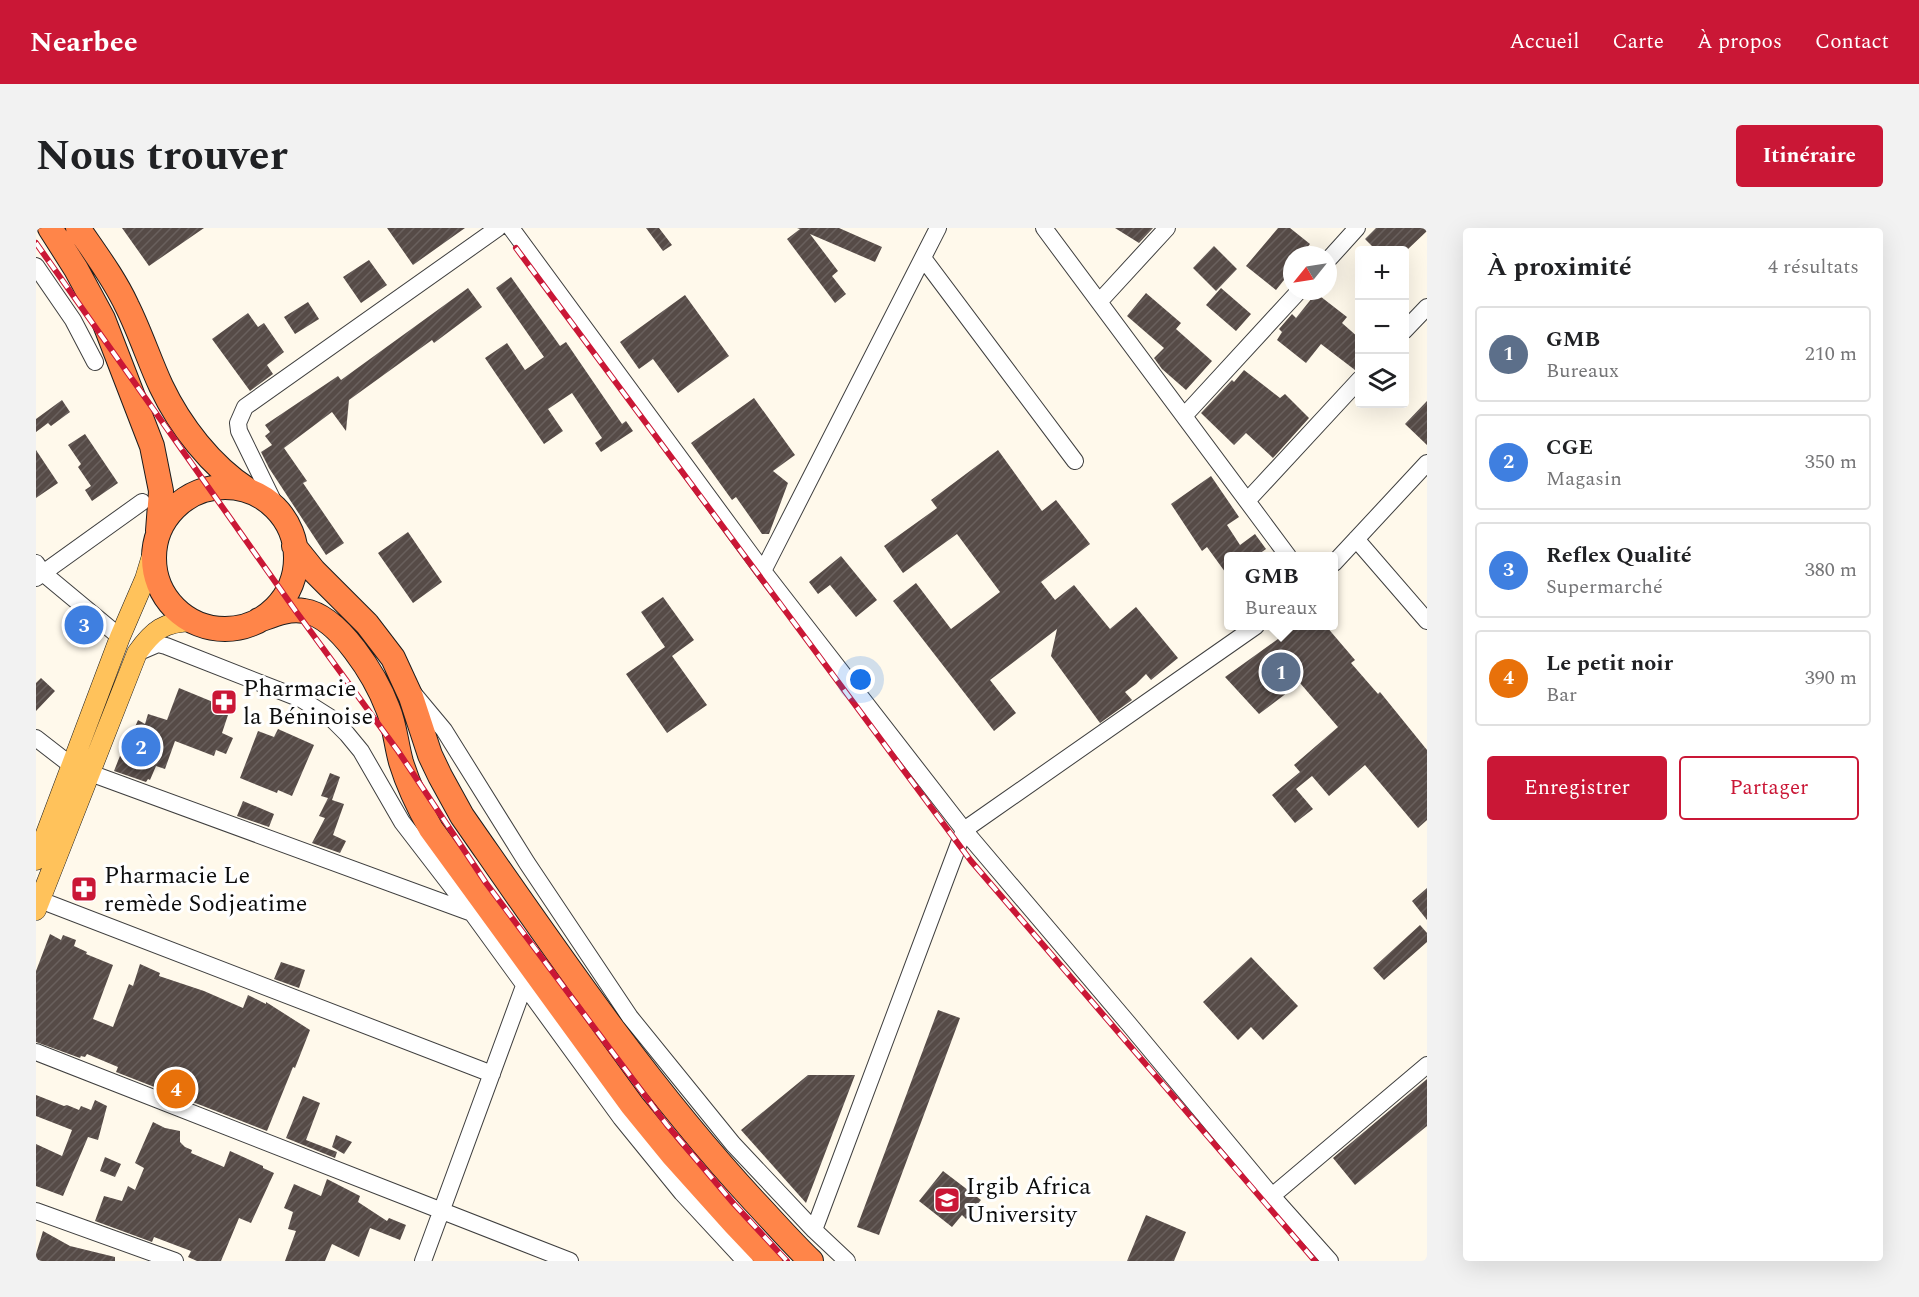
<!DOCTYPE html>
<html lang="fr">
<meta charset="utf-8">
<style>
:root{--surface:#fff;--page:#f2f2f2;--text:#202124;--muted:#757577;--line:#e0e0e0;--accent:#ca1736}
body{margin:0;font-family:Spectral,serif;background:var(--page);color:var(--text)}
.controls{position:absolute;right:18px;top:18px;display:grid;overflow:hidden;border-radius:6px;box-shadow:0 6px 24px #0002}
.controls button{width:54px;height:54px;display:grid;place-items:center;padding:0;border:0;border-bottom:2px solid var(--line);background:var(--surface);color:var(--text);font:30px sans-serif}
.compass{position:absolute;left:1247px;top:18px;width:54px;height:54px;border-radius:50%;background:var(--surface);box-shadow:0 6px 24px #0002;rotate:240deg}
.you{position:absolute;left:825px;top:452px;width:21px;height:21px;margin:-15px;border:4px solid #fff;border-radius:50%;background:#1a73e8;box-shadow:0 0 0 9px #1a73e833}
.badge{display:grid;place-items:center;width:39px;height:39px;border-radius:50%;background:var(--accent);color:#fff;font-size:20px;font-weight:700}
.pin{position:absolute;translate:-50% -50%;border:3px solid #fff;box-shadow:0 2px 6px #0006}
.popup{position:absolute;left:1188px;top:324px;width:114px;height:78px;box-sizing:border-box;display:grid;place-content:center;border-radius:6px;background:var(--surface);filter:drop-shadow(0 2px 4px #0005);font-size:20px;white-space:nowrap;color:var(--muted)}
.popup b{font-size:22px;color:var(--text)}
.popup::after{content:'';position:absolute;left:50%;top:100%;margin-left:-12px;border:12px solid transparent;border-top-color:var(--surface)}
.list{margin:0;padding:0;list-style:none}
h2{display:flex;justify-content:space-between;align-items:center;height:78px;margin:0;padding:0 24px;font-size:26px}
h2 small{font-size:20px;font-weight:400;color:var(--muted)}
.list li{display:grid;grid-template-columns:39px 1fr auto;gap:18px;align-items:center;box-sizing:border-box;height:96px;margin:0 12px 12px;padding:0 12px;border:2px solid var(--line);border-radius:6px}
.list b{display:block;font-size:22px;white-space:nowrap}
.list p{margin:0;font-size:20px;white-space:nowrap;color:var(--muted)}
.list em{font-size:20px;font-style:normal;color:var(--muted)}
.actions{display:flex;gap:12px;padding:18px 24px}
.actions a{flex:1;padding:14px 0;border:2px solid var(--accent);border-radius:6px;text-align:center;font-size:21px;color:var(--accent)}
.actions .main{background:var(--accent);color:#fff}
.icon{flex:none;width:33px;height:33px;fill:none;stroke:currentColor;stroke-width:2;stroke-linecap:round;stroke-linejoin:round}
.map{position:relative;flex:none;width:1391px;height:1033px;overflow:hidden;border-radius:6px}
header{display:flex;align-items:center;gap:36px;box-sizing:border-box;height:84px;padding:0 30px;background:var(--accent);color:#fff}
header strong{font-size:28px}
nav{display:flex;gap:33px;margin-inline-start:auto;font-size:21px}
.intro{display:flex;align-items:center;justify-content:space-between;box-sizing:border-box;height:144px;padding:0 36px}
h1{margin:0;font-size:42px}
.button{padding:15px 27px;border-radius:6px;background:var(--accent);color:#fff;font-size:21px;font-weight:700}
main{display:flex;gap:36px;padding:0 36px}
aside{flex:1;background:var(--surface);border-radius:6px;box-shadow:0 6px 24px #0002}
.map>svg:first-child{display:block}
.building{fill:url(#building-hatch)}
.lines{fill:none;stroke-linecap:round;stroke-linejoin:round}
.minor-casing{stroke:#3f3f3f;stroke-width:18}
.major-casing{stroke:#1d1d1d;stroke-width:21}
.highway-casing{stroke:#1d1d1d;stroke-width:26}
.minor{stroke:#fff;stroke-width:16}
.major{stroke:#ffc25b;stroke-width:20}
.highway{stroke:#ff8549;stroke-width:24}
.rail-casing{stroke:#ca1736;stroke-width:6}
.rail{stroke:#fff;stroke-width:4;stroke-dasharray:11;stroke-linecap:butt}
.labels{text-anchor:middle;stroke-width:6;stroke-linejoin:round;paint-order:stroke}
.poi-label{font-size:24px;fill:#0c0c0c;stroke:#fff;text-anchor:start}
</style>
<header>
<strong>Nearbee</strong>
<nav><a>Accueil</a><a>Carte</a><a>À propos</a><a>Contact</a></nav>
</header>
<div class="intro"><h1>Nous trouver</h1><a class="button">Itinéraire</a></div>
<main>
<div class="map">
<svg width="1391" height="1033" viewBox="0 0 1391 1033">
<defs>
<pattern id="building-hatch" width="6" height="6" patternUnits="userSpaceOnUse" patternTransform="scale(1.5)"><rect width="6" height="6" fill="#564b47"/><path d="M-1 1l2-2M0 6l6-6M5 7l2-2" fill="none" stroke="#69605d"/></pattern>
</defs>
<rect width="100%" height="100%" fill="#fff9eb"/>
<path class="building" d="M86,0H168L113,38Z
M351,0H429L377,37Z
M610,0H623L636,17L627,23Z
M761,0H803L846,19L839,34L774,6L802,43L796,48L810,66L799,75L751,11L764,1Z
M1079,0H1117L1103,15Z
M1242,0H1254L1274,16L1265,27H1256V42L1240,62L1210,38Z
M1340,0H1391V3L1371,22H1340L1329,11Z
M1178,18L1201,41L1180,63L1157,40Z
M333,32L351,57L325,75L307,49Z
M475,49L524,118L530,114L586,196L590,193L597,203L565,224L559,215L566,210L536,165L512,181L527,203L508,216L449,130L471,115L489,142L508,129L460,60Z
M432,60L446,79L398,115L396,112L313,172L310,203L296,184L248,220L271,253L267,255L308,315L290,327L233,240L225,224L236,217L229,208L234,204L229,197L302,148L305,152Z
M1185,60L1215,86L1200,103L1170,77Z
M1110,65L1145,95L1140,101L1176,133L1150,162L1126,141L1118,130L1128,120L1091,88Z
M1280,65L1311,89L1306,95L1323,110V141L1319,142L1285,116L1270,135L1241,112L1246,104L1243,101L1256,86L1260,90Z
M649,67L693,128L642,165L617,131L603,141L584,114Z
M272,74L283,91L259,106L248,89Z
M212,85L222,99L228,95L248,124L231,137L237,146L214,163L176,111Z
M1208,142L1244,170L1249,166L1273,190L1237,230L1210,205L1198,217L1165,185L1196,152L1198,154Z
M718,170L759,227L737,243L752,255L733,306H726L700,269L696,272L655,215Z
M26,172L34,184L15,198L12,195L0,204V191Z
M1391,173V217L1369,196Z
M49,206L82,255L56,273L49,262L55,258L42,239L45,236L32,217Z
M0,222L22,255L0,270Z
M962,222L1006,283L1020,272L1054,316L1005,354L1019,372L1038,357L1074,401L1100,379L1142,430L1115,452L1110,446L1100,456L1089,464L1096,472L1064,495L1015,428L1021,401L954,452L980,485L958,503L857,373L880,355L915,401L964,364L921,306L867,345L848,318L901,280L895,272Z
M1175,248L1203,289L1191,297L1204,317L1219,306L1230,321L1220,328H1192V348L1171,319L1166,323L1135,276Z
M372,304L406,354L377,375L342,325Z
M805,328L841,372L820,389L794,357L782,366L773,354Z
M627,369L658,412L636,428L671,477L631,505L590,446L629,419L605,384Z
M1260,398H1290L1319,432L1315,435L1342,466L1344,464L1391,522V592L1382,600L1329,537L1293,568L1276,548L1260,561L1277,581L1259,595L1236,567L1264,544L1258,537L1302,499L1264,455L1223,486L1189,449Z
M5,450L19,463L0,483V455Z
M143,460L194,481L186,505L197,510L190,526L180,522L178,528L139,513L129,541L120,538L114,552L112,551L110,554L78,543L93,505L96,506L102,492L109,496L112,486L131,492Z
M242,501L278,517L256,568L242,562L241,565L204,550L222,503L238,509Z
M294,545L304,549L296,572L308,576L297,607L310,613L304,625L276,615L289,590L283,588L292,570L285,568Z
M207,573L238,586L233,599L201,588Z
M1391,660V692L1376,673Z
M1384,697L1391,705V714L1348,752L1337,740Z
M14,706L25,712L27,707L40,712L38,718L51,724L50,726L77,737L57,791L77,799L93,756L97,758L104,736L124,745L123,748L168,763L207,780L212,767L230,776V774L274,802L259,840L257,839L231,903L80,844L82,839L51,826L49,829L45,828L44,830L0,814V743Z
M1215,729L1262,778L1227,812L1215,799L1202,812L1167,774Z
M245,734L269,742L263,760L238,751Z
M902,782L924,790L843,1007L821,999Z
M772,847H819L770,975L705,902Z
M1391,851V898L1319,957L1297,930Z
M0,867L28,878L31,877L43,882L45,878L55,882L59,872L71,878L62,912L52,909L27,968L0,958V916L26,928L36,902L0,888Z
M267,868L284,875L270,912L301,924L299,930L250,910Z
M117,894L129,900L144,903V914L149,919L156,922L155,925L188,939L194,923L227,938V940L238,945L215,995L203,990L185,1033H161L152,1029L155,1023L118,1009L116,1014L59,993L68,968L86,973L92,958L99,962L108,940L99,935Z
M300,907L316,914L308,926L296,919Z
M69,929L85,936L79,949L64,943Z
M907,943L945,972L930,991L926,987L916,999L883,973Z
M291,951L324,968L322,974L351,993L353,990L370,997L364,1012L334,1000L323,1029L296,1016L289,1033H249L260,1003L252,1001L257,984L248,980L258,956L285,968Z
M1110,987L1150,1004L1138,1033H1091Z
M7,1003L34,1018L79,1029V1033H0V1026Z"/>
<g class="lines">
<defs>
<path id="minor" d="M475,0L727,343L928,602L1092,795L1236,968L1294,1033
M1008,0L1252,328
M887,30L1039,233
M1292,32L1321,0
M0,38L37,92L59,134
M1063,74L1131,0
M1368,103L1391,79
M1148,188L1263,63
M1211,273L1324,151
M244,287L203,203L202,195L209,179L462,0
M1320,311L1391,393
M0,335L7,345L84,409
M1298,335L1391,235
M727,343L902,0
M0,350L106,274
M101,425L122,416L130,418L265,471L295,490L311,506L325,523L366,594L436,685L585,890L646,965L709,1033
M378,466L408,502L491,635L594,789L697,916L778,1002L811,1033
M0,510L36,538
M54,545L436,685
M4,672L456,846
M0,824L534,1033
M1236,968L1391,837
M0,983L139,1033
M778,1002L928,602L1220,398
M387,1033L488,758"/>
<path id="major" d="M0,632L84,409L109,351L119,318
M0,682L101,425C117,402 128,394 156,393"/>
<path id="highway" d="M14,0L40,41L67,91L116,218L125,263L122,303
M42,0C59,25 78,50 91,78C104,104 113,132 125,158C144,198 175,238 212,262
M118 330a71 71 0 1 1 142 0a71 71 0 1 1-142 0Z
M258,318L278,343L331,396L357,430L375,469L394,527L404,548L426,588C518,720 609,855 718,973C737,993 755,1014 775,1033
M223,392C237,387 252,380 268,383C303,388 340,449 352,481C359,498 360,516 365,534C372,557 383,580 395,601L596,877L636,926L698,995L734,1033"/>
</defs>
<use href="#minor" class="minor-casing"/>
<use href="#major" class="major-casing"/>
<use href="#highway" class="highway-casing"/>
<use href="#minor" class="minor"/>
<use href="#major" class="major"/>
<use href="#highway" class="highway"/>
<defs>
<path id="rail" d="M0,15L259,382L362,523L450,655L631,897L698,976L751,1033
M480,20L935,633L1279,1033"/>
</defs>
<use href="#rail" class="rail-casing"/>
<use href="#rail" class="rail"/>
</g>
<defs>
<symbol id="pharmacy-square" viewBox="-11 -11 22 22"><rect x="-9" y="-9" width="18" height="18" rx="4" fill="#ca1736" stroke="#fff"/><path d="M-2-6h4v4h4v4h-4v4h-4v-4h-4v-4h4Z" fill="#fff"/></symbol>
<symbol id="university-square" viewBox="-11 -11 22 22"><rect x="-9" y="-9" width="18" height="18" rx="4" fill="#ca1736" stroke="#fff"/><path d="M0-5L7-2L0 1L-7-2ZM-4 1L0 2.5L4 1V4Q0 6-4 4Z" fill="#fff"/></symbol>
</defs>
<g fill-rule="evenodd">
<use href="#pharmacy-square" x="173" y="459" width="30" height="30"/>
<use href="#pharmacy-square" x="33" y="646" width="30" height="30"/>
<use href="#university-square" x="896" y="957" width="30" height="30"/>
</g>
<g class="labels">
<g class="poi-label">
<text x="207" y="468">Pharmacie<tspan x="207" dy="28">la Béninoise</tspan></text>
<text x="68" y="655">Pharmacie Le<tspan x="68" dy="28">remède Sodjeatime</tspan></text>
<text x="930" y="966">Irgib Africa<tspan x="930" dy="28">University</tspan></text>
</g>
</g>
</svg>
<div class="controls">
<button>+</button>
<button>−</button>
<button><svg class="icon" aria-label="layers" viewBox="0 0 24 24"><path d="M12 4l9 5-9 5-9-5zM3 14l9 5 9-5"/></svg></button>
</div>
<svg class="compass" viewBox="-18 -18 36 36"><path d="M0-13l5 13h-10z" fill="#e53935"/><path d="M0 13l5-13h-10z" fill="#757577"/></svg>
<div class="you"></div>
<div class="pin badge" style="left:1245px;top:444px;background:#5c6f8a">1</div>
<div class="popup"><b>GMB</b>Bureaux</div>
<div class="pin badge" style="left:105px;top:519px;background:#3f7fe0">2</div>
<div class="pin badge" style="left:48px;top:397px;background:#3f7fe0">3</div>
<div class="pin badge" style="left:140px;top:861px;background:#e8710a">4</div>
</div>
<aside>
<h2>À proximité<small>4 résultats</small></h2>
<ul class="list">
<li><span class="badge" style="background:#5c6f8a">1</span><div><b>GMB</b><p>Bureaux</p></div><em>210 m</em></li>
<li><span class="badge" style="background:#3f7fe0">2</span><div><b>CGE</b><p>Magasin</p></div><em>350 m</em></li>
<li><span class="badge" style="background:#3f7fe0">3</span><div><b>Reflex Qualité</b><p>Supermarché</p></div><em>380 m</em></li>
<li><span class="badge" style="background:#e8710a">4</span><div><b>Le petit noir</b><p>Bar</p></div><em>390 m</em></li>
</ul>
<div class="actions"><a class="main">Enregistrer</a><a>Partager</a></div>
</aside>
</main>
